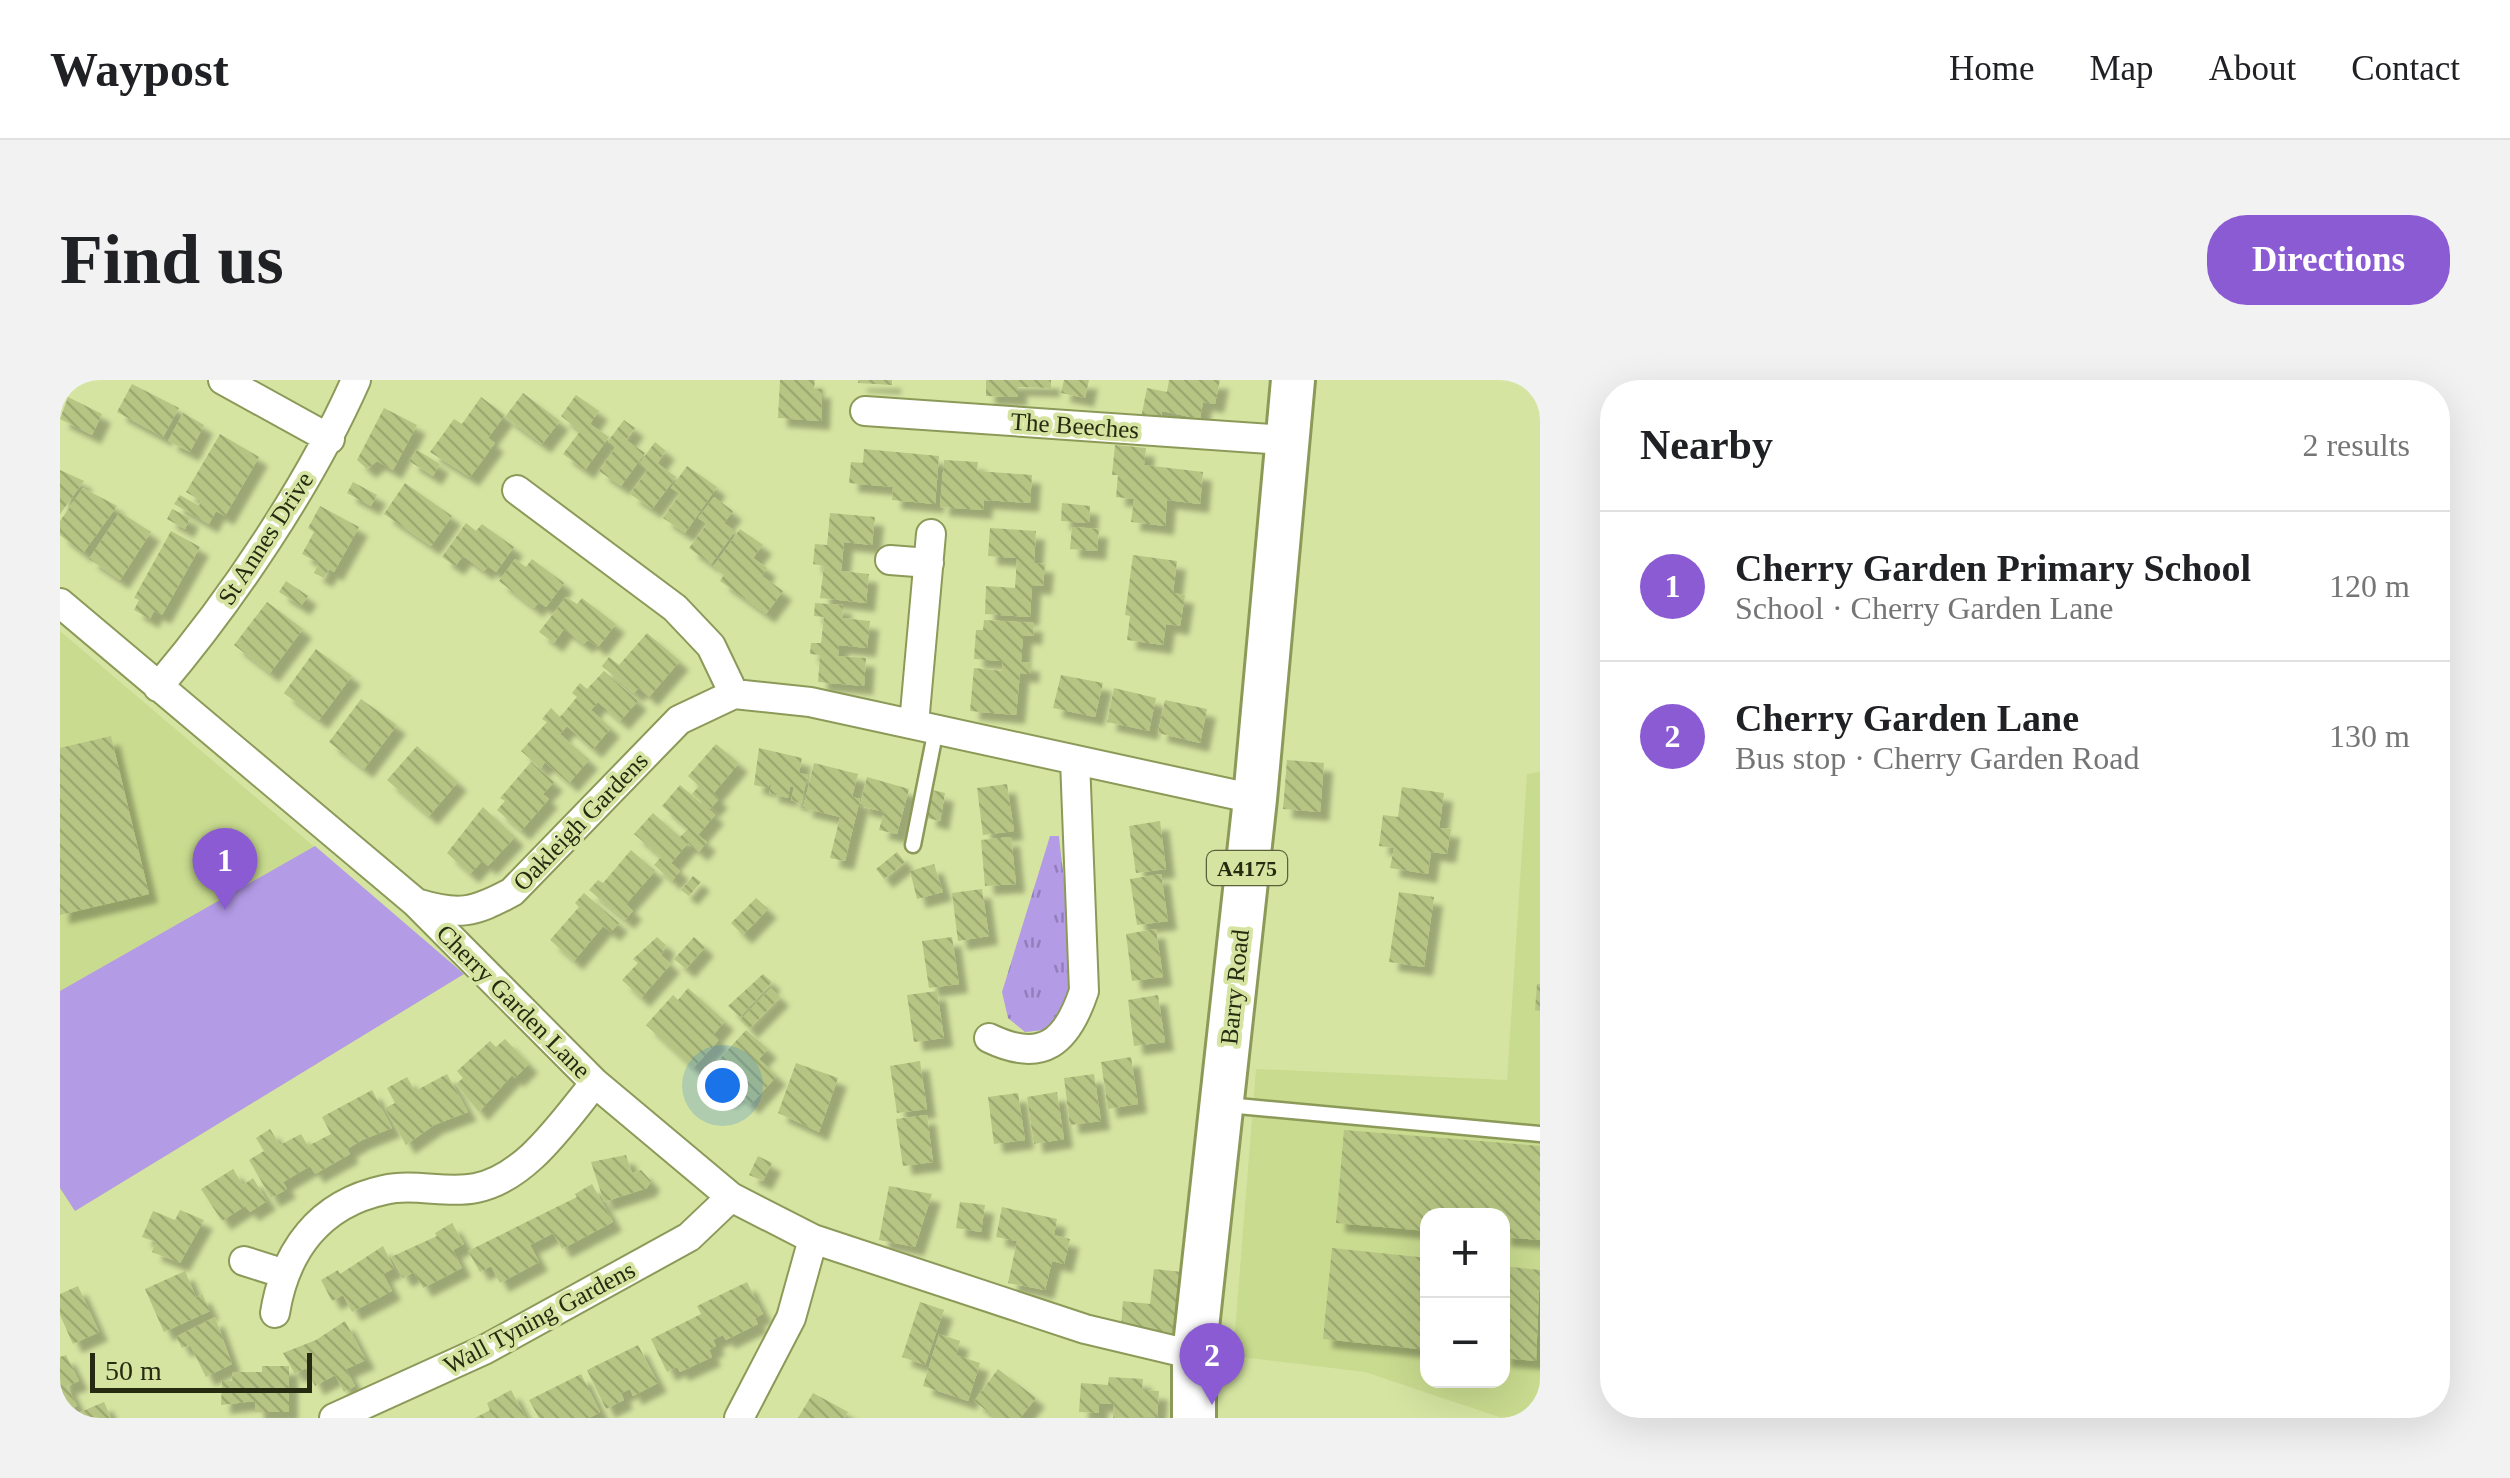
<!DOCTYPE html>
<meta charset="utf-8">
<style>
:root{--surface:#fff;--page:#f2f2f2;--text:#202124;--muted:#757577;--line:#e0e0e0;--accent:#8b5bd4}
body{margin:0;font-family:"Times New Roman",serif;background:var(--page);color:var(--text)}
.controls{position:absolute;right:30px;bottom:30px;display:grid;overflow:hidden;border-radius:20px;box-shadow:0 10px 40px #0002}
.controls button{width:90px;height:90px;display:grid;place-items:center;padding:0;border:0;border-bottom:2px solid var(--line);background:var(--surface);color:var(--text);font:50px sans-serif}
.scale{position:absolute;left:30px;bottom:25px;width:222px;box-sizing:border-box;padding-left:10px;border:5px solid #252b10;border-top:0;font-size:28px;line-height:35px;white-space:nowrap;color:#252b10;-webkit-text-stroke:8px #d5e4a1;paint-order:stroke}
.you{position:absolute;left:662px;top:705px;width:35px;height:35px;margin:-25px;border:8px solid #fff;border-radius:50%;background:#1a73e8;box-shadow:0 0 0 15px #1a73e833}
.badge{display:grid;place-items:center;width:65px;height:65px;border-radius:50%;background:var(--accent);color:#fff;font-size:32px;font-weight:700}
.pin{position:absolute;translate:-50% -82px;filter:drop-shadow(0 2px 5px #0008)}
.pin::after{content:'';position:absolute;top:52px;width:35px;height:30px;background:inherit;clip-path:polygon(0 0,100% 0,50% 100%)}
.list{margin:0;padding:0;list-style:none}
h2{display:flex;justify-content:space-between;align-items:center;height:130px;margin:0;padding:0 40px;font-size:42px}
h2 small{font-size:32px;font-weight:400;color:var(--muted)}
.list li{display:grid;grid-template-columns:65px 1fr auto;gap:30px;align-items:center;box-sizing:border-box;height:150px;padding:0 40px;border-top:2px solid var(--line)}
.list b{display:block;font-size:38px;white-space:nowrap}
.list p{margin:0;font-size:32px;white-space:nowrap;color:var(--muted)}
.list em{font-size:32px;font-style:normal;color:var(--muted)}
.map{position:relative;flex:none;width:1480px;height:1038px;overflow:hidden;border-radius:40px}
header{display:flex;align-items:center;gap:60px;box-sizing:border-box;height:140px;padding:0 50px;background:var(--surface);border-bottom:2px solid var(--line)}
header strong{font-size:48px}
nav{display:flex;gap:55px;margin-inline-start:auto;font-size:35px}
.intro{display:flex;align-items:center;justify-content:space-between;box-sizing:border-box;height:240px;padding:0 60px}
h1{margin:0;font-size:70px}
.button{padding:25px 45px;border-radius:40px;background:var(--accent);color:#fff;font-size:35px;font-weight:700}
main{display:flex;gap:60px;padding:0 60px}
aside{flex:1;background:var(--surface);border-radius:40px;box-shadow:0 10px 40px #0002}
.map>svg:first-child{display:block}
.built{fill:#c9db8f;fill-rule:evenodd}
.grass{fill:url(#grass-tufts)}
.green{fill:#b49be6}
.building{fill:url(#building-back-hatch);filter:url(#shadow)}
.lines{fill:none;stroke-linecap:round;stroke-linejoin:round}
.service-casing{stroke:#8c9a59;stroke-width:19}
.minor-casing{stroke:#8c9a59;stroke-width:32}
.primary-casing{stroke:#8c9a59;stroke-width:48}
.service{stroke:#fff;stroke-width:14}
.minor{stroke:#fff;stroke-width:28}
.primary{stroke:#fff;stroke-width:42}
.labels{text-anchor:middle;stroke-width:8;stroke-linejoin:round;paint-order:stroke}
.shield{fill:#d5e4a1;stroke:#5a623c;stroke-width:2.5}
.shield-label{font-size:22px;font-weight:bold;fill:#252b10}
.street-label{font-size:25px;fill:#252b10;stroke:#d5e4a1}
</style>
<header>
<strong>Waypost</strong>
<nav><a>Home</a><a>Map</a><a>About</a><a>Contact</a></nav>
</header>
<div class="intro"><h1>Find us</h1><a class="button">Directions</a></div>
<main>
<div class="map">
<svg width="1480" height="1038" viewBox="0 0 1480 1038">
<defs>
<pattern id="grass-tufts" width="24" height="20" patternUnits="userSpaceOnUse" patternTransform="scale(2.5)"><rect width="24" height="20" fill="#b49be6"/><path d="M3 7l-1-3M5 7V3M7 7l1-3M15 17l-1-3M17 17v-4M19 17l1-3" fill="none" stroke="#927fb9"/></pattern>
<pattern id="building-back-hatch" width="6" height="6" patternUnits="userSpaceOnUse" patternTransform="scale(2.5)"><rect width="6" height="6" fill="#b6c583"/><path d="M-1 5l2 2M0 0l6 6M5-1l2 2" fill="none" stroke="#9ca970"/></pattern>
<filter id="shadow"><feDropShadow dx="9" dy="9" stdDeviation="2.5" flood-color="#0004"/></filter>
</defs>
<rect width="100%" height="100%" fill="#d5e4a1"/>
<path class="built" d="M0,251L404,594L15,831L0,808Z
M1480,392V1038H1442L1305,992L1173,976L1196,689L1447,700L1467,394ZM1368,836H1442V1001H1368Z"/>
<path class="grass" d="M990,456H999C1002,496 1028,626 989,648C983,651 972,651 965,652L948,638L942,612Z"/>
<path class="green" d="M255,466L404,594L15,831L0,808V611Z"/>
<path class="building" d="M720,0H755L754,9H762L761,41L718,38Z
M798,0H832V5L798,3Z
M926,0H991V8L958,7V17L926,16Z
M1004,0H1029L1025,18L1001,13Z
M1109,0H1160L1155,24L1143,22L1140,39L1102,31L1100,42L1081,38L1087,8L1107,12Z
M72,4L119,28L103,57L57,32Z
M463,13L500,41L482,64L445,37Z
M516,15L539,31L530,44L549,57L525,90L503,74L520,51L501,36Z
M8,17L42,34L32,55L0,39Z
M421,17L445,35L428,58L435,63L410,97L370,72L394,39L402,44Z
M324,28L357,45L333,90L317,81L307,89L297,80Z
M123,33L144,45L130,72L108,61Z
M564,40L575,48L566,60L585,73L561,106L539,91L556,67L548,61Z
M160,54L199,77L165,136L156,131L149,144L114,124L120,115L139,126L141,121L126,112Z
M595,62L606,71L597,83L616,97L592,129L570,114L588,90L579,84Z
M1055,65L1086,68L1084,85L1143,92L1140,124L1107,120L1105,146L1071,142L1074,119L1056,117L1058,95H1052Z
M804,69L879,76L875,124L832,120L833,107L789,103L791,82L803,83Z
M357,70L380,84L373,96L349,81Z
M884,80L918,82L917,91L972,95L970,123L924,120L923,130L880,127Z
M627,86L657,107L625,153L603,138L620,114L611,108Z
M0,90L24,101L0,134Z
M293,102L317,115L311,126L287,113Z
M345,103L392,136L371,166L324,134Z
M23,108L57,126L23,173L0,155V141Z
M654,117L673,131L664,143L675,151L651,184L629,168L647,144L638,138Z
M1002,123L1030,126L1029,143L1001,141Z
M260,126L299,147L274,192L269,189L264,198L254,193L259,183L242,174L254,152L248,148Z
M112,129L130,138L125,149L107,139Z
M60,132L91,152L60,200L29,179Z
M770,133L815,137L812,165L784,162L781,191L809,194L806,223L760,218L764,186L753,184L755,164L767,165Z
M406,143L416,151L422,144L454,167L436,192L428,186L424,191L403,176L395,186L382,177Z
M1012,147L1039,149L1037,171L1010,169Z
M930,148L976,151L974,183L985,184L983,206L972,205L970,237L925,234L926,206L955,208L957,178L928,176Z
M680,149L703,165L693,178L707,188L702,196L723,211L706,234L660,201L664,195L653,187Z
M111,151L140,167L102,235L94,231L90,239L74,230L79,220L74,218Z
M1073,175L1117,181L1113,213L1125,215L1120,246L1106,244L1103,265L1067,260L1070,236L1065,235Z
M455,179L466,187L472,179L504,203L486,227L479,222L474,228L439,201Z
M226,201L248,216L241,226L219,212Z
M506,217L517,224L522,218L556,244L538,267L528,260L524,264L504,249L494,263L479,252Z
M207,222L243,249L210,293L174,265Z
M755,223L783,225L782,238L810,241L807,268L779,265L778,276L806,278L804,306L758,302L760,275L750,274L751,263H761L764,237L754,236Z
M924,240L974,243L973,256L963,255L961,282L971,283L970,294L960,293L956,335L910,331L914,288L942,291L943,281L914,279L916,250H923Z
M587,253L620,281L589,317L579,308L574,313L542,286L549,277L559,285Z
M256,269L292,296L259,340L224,313Z
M544,291L578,321L560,341L538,322L531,330L551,348L533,369L507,346L500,354L529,380L509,403L485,382L481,388L461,371L487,342L482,339L491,328L500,337L517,317L512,313L520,303L527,309Z
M1001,295L1043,303L1035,337L993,328Z
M1054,308L1096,318L1089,351L1047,342Z
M301,319L337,345L304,389L269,362Z
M1105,320L1147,329L1140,363L1098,353Z
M51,356L89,514L0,535V368Z
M656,364L679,383L653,414L659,419L650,429L632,414L639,406L628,396Z
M357,366L398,402L369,436L327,400Z
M699,368L742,378L739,393L748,395L741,423L731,420L734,407L730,406L728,418L709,413L712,403L707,408L694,405Z
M1227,380L1264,383L1260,432L1223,429Z
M471,382L494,402L483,414L489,419L461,451L437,430L445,421L440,418Z
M754,383L798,394L792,417L800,419L785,481L770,478L780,437L743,428Z
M807,397L849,409L837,454L819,450L824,432L800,426Z
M947,404L954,451L923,455L917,408Z
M620,405L655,435L638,455L647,462L639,472L628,463L611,483L620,491L612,501L594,485L601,477L574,454L593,433L620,457L628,449L602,426Z
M1342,407L1384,413L1379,448L1391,449L1387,474L1371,472L1368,494L1330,488L1334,468L1319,466L1323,435L1338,437Z
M872,410L885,413L880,441L867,438Z
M423,427L455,457L428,486L422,481L410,494L387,473Z
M1100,441L1106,489L1076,493L1069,446Z
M951,457L956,504L925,506L921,460Z
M571,470L595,491L566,524L573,531L565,540L529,510L538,500L543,503Z
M837,472L845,482L824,499L816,489Z
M874,484L883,512L857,519L850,491Z
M1101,494L1108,541L1077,545L1070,499Z
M633,496L641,502L629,516L621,510Z
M922,509L929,556L898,561L892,513Z
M1339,512L1374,517L1364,587L1329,582Z
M524,513L559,543L551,552L543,546L514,581L490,560L519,527L515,523Z
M696,518L708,529L683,555L671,543Z
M1096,549L1103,597L1072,601L1066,554Z
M597,557L606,565L601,575L611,584L581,618L562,600L578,583L573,579Z
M634,557L645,567L626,589L614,579Z
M892,557L899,604L869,608L862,561Z
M703,594L712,602L680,637L668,626Z
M1477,604H1480V631L1475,630Z
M628,608L665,641L653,655L659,660L633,688L586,645L613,615L618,620Z
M711,608L720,617L689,649L680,640Z
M877,611L884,658L854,662L847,615Z
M1098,615L1105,662L1074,666L1068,620Z
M686,650L708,669L699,679L717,696L690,725L677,713L665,720L644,696Z
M445,659L469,684L455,698L452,695L419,732L396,704L403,698L397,691L430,661L436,667Z
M1071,677L1078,724L1048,729L1041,682Z
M860,681L867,729L837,733L830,686Z
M736,683L778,698L759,752L718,733Z
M387,694L408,732L374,745L346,765L325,728L335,723L327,708L347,697L355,711Z
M1034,694L1041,741L1010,745L1004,698Z
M312,710L332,748L302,760L287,769L290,774L255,794L250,786L223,802L227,809L211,818L189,780L204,771L196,758L210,749L220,765L241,754L248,766L271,754L262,737Z
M997,712L1004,759L974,764L967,717Z
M958,713L965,760L934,764L928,717Z
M867,735L873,782L843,786L836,739Z
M1284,750L1480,766V860L1442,857V836H1368V851L1276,843Z
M566,775L572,793L581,790L591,801L587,808L544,822L531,782Z
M698,776L712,783L703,801L689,795Z
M173,789L183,805L193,798L207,821L190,832L185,826L162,841L141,809Z
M532,804L553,842L502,869L493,853L482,859L470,865L479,882L440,903L431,886L420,892L408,871L517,817L515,814Z
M829,806L872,814L855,867L819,860Z
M900,822L925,825L921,852L896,848Z
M942,827L997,839L994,855L1010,859L1004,884L992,881L985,910L948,903L957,861L936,857Z
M120,830L144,840L120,883L92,872L96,862L82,857L93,831L115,840Z
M392,843L404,864L393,870L402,888L363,908L354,892L343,898L331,877L377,856L375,853Z
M323,866L334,888L323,894L332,911L292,932L283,915L272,921L261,900L278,890L280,894Z
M1272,868L1368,878V970L1263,959Z
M1442,886L1480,890L1476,981L1442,978Z
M1094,889L1123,892L1117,953L1061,947L1063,921L1090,924Z
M125,891L136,917L142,914L150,931L104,952L85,909Z
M687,902L703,934L695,938L698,944L666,960L663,955L653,960L656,966L649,970L652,977L620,992L617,987L607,992L591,959L641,934L637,926Z
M18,906L39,952L13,964L0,935V914Z
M860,922L884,930L865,985L842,977Z
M155,937L172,984L146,997L130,965L122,968L116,957Z
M285,941L306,980L286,989L295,1006L284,1012L275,995L255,1006L246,988L235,994L223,973L256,960Z
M879,954L900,961L896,975L920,983L908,1021L863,1006Z
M578,965L598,1003L573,1016L570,1009L561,1013L564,1020L546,1029L527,990Z
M6,975L19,1001L7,1006L17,1026L0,1034V977Z
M202,986H229V1032H195V1021L161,1025L162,1001H172L173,992H202Z
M938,989L976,1018L960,1038H936L914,1021Z
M521,994L540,1032L529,1038H479L469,1020Z
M1049,997L1083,999L1082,1010L1099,1011L1097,1037L1053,1038L1054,1024L1039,1023V1033L1019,1032L1021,1003L1048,1005Z
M451,1010L466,1038H415L430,1030L427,1023Z
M753,1013L788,1032L784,1038H738Z
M44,1022L51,1038H20L18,1033Z"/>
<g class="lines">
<defs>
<path id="service" d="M853,465L876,349
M1167,725L1480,754"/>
<path id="minor" d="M163,0L270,59
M805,31L1225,60
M457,110L615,228L651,266L674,314
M830,180L869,183
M0,223L355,522L535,703L671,817L753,859L1025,949L1134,975
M98,307C172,220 250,104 296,0
M854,344L871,154
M356,523C399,536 413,533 452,512L619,340L674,314L750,322L1195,419
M929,658C983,684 1007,662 1024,611L1015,380
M184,881L222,893
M215,933C225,871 259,824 324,810C354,803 387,814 416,808C467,798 504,740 535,703
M274,1038L424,970L629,857L671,817
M679,1038L731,938L753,859"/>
<path id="primary" d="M1134,1038V975L1195,419L1233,0"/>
</defs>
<use href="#service" class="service-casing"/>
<use href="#minor" class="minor-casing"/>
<use href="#primary" class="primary-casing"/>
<use href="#service" class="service"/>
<use href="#minor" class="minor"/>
<use href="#primary" class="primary"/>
</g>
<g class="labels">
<rect class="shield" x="1147" y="471" width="80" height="34" rx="8"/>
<g class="shield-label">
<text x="1187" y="496">A4175</text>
</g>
<g class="street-label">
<text transform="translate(1015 45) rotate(4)" y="9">The Beeches</text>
<text transform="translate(205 158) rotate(-57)" y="9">St Annes Drive</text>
<text transform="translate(520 441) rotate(-46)" y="9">Oakleigh Gardens</text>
<text transform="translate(1174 607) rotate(-84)" y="9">Barry Road</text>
<text transform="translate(454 621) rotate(45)" y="9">Cherry Garden Lane</text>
<text transform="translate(479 937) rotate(-28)" y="9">Wall Tyning Gardens</text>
</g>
</g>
</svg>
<div class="controls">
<button>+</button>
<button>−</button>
</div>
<div class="scale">50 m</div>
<div class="you"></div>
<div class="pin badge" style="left:165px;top:530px">1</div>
<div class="pin badge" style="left:1152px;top:1025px">2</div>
</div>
<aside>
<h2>Nearby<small>2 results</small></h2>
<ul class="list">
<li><span class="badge">1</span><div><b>Cherry Garden Primary School</b><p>School · Cherry Garden Lane</p></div><em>120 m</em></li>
<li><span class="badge">2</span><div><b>Cherry Garden Lane</b><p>Bus stop · Cherry Garden Road</p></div><em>130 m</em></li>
</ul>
</aside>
</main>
